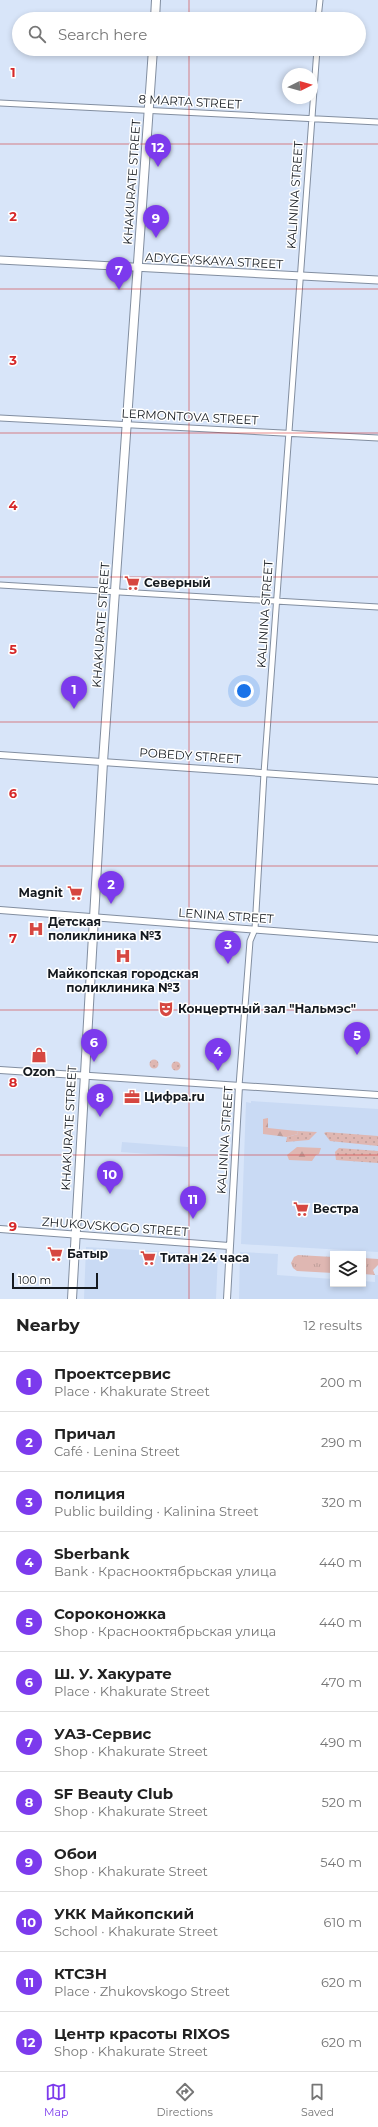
<!DOCTYPE html>
<meta charset="utf-8">
<style>
:root{--surface:#fff;--page:#f2f2f2;--text:#222;--muted:#767676;--line:#e0e0e0;--accent:#7c3aed}
body{margin:0;font-family:Montserrat,sans-serif;background:var(--page);color:var(--text)}
.controls{position:absolute;right:12px;bottom:12px;display:grid;overflow:hidden;border-radius:0px;box-shadow:0 2px 6px #0003}
.controls button{width:36px;height:36px;display:grid;place-items:center;padding:0;border:0;border-bottom:1px solid var(--line);background:var(--surface);color:var(--text);font:20px sans-serif}
.compass{position:absolute;left:282px;top:68px;width:36px;height:36px;border-radius:50%;background:var(--surface);box-shadow:0 2px 6px #0003;rotate:85deg}
.scale{position:absolute;left:12px;bottom:10px;width:86px;box-sizing:border-box;padding-left:4px;border:2px solid #151a20;border-top:0;font-size:11px;line-height:14px;white-space:nowrap;color:#151a20;-webkit-text-stroke:3px #fff;paint-order:stroke}
.you{position:absolute;left:244px;top:691px;width:14px;height:14px;margin:-10px;border:3px solid #fff;border-radius:50%;background:#1a73e8;box-shadow:0 0 0 6px #1a73e833}
.badge{display:grid;place-items:center;width:26px;height:26px;border-radius:50%;background:var(--accent);color:#fff;font-size:13px;font-weight:700}
.pin{position:absolute;translate:-50% -33px;filter:drop-shadow(0 1px 2px #0008)}
.pin::after{content:'';position:absolute;top:21px;width:14px;height:12px;background:inherit;clip-path:polygon(0 0,100% 0,50% 100%)}
.list{margin:0;padding:0;list-style:none}
h2{display:flex;justify-content:space-between;align-items:center;height:52px;margin:0;padding:0 16px;font-size:17px}
h2 small{font-size:13px;font-weight:400;color:var(--muted)}
.list li{display:grid;grid-template-columns:26px 1fr auto;gap:12px;align-items:center;box-sizing:border-box;height:60px;padding:0 16px;border-top:1px solid var(--line)}
.list b{display:block;font-size:15px;white-space:nowrap}
.list p{margin:0;font-size:13px;white-space:nowrap;color:var(--muted)}
.list em{font-size:13px;font-style:normal;color:var(--muted)}
.icon{flex:none;width:22px;height:22px;fill:none;stroke:currentColor;stroke-width:2;stroke-linecap:round;stroke-linejoin:round}
.map{position:relative;flex:none;width:378px;height:1299px;overflow:hidden}
.search{position:absolute;background:var(--surface);box-shadow:0 2px 6px #0003;left:12px;right:12px;top:12px;height:44px;display:flex;align-items:center;gap:10px;box-sizing:border-box;padding:0 14px;border-radius:22px;color:var(--muted);font-size:15px}
.sheet{height:772px;background:var(--surface)}
nav{display:flex;justify-content:space-around;align-items:center;box-sizing:border-box;height:56px;border-top:1px solid var(--line);background:var(--surface);font-size:11px;color:var(--muted)}
nav a{display:grid;justify-items:center;gap:2px}
nav .on{color:var(--accent)}
.map>svg:first-child{display:block}
.built{fill:#c9daf4}
.grass{fill:url(#grass-dots)}
.forest{fill:url(#forest-firs)}
.park{fill:url(#park-tufts)}
.lines{fill:none;stroke-linecap:round;stroke-linejoin:round}
.minor-casing{stroke:#828ea0;stroke-width:7}
.tertiary-casing{stroke:#828ea0;stroke-width:8}
.secondary-casing{stroke:#828ea0;stroke-width:9}
.primary-casing{stroke:#828ea0;stroke-width:10}
.minor{stroke:#fff;stroke-width:5}
.tertiary{stroke:#fff;stroke-width:6}
.secondary{stroke:#fff;stroke-width:7}
.primary{stroke:#fff;stroke-width:8}
.grid{fill:none;stroke:#d62828;stroke-width:1;stroke-opacity:0.55}
.labels{text-anchor:middle;stroke-width:3;stroke-linejoin:round;paint-order:stroke}
.street-label{font-size:12px;fill:#151a20;stroke:#fff}
.poi-label{font-size:12px;font-weight:bold;fill:#151a20;stroke:#fff;text-anchor:start}
.grid-label{font-size:13px;text-anchor:middle;font-weight:bold;fill:#d62828;stroke:#fff;stroke-width:3;stroke-linejoin:round;paint-order:stroke}
</style>
<div class="map">
<svg width="378" height="1299" viewBox="0 0 378 1299">
<defs>
<pattern id="grass-dots" width="8" height="8" patternUnits="userSpaceOnUse"><rect width="8" height="8" fill="#dfb7b2"/><path d="M2 2h.1M6 6h.1" fill="none" stroke="#be9d99" stroke-width="1.8" stroke-linecap="round"/></pattern>
<pattern id="forest-firs" width="22" height="20" patternUnits="userSpaceOnUse"><rect width="22" height="20" fill="#dfb7b2"/><path d="M5 1l3.5 6h-7zM16 11l3.5 6h-7z" fill="#be9d99"/></pattern>
<pattern id="park-tufts" width="24" height="20" patternUnits="userSpaceOnUse"><rect width="24" height="20" fill="#dfb7b2"/><path d="M3 7l-1-3M5 7V3M7 7l1-3M15 17l-1-3M17 17v-4M19 17l1-3" fill="none" stroke="#be9d99"/></pattern>
</defs>
<rect width="100%" height="100%" fill="#d8e5f9"/>
<path class="built" d="M251,1101L378,1109V1252L241,1244L246,1102L251,1103Z
M122,1142L188,1147V1157L121,1152Z
M86,1247L218,1255L216,1299H84Z
M240,1252L278,1254L277,1275L333,1279V1284H363V1281L375,1282V1275H378V1299H239Z"/>
<path class="grass" d="M149.5 1064a4.5 4.5 0 1 1 9 0a4.5 4.5 0 1 1-9 0Z
M171.5 1066a4.5 4.5 0 1 1 9 0a4.5 4.5 0 1 1-9 0Z
M297,1131L317,1132L309,1140L286,1142L287,1137L298,1134Z
M326,1132L378,1136V1146L330,1141L324,1133Z
M339,1148L378,1151V1163L336,1160L335,1152Z"/>
<path class="forest" d="M268,1118V1128L297,1131L298,1134L287,1137L263,1134V1119Z
M297,1147L321,1148L319,1154L316,1155L312,1161L289,1160L287,1155Z"/>
<path class="park" d="M298,1255L333,1257V1273L297,1271L293,1268L291,1263L294,1257Z
M363,1258L378,1259V1265L373,1270L375,1275L363,1274Z"/>
<g class="lines">
<defs>
<path id="minor" d="M318,19L320,0
M0,103L378,122
M0,418L378,438
M0,585L378,607
M239,1086L250,941L255,929L264,773L317,49"/>
<path id="tertiary" d="M0,755L378,781
M0,910L378,939
M0,1070L378,1095
M0,1229L229,1246
M227,1299L239,1086"/>
<path id="secondary" d="M0,260L378,280"/>
<path id="primary" d="M155,19L156,0
M72,1299L103,762L153,49"/>
</defs>
<use href="#minor" class="minor-casing"/>
<use href="#tertiary" class="tertiary-casing"/>
<use href="#secondary" class="secondary-casing"/>
<use href="#primary" class="primary-casing"/>
<use href="#minor" class="minor"/>
<use href="#tertiary" class="tertiary"/>
<use href="#secondary" class="secondary"/>
<use href="#primary" class="primary"/>
</g>
<path class="grid" d="M189,0V19M189,49V1299M0,144H378M0,289H378M0,433H378M0,577H378M0,722H378M0,866H378M0,1010H378M0,1155H378"/>
<defs>
<symbol id="supermarket-bare" viewBox="-9 -9 18 18"><path d="M-6-5.5h2.5l.6 2H6L4.5 2H-2.5L-4.4-4H-6ZM-1.5 3.2a1.3 1.3 0 1 0 .1 0ZM3 3.2a1.3 1.3 0 1 0 .1 0Z" fill="#d64741" stroke="#fff" stroke-width="2.5" paint-order="stroke"/></symbol>
<symbol id="hospital-bare" viewBox="-9 -9 18 18"><path d="M-5-5h3v3.5h4V-5h3V5h-3V1.5h-4V5h-3Z" fill="#d64741" stroke="#fff" stroke-width="2.5" paint-order="stroke"/></symbol>
<symbol id="theatre-bare" viewBox="-9 -9 18 18"><path d="M-5-5.5Q0-4 5-5.5V0Q5 5 0 6Q-5 5-5 0ZM-3.3-2.5H-1v1.5H-3.3ZM1-2.5H3.3v1.5H1ZM-2.8 1Q0 5.5 2.8 1Z" fill="#d64741" stroke="#fff" stroke-width="2.5" paint-order="stroke"/></symbol>
<symbol id="shop-bare" viewBox="-9 -9 18 18"><path d="M-5-2.5h2.3a2.7 3.5 0 0 1 5.4 0H5L5.5 6h-11ZM-1.5-2.5h3a1.5 2.3 0 0 0-3 0Z" fill="#d64741" stroke="#fff" stroke-width="2.5" paint-order="stroke"/></symbol>
<symbol id="office-bare" viewBox="-9 -9 18 18"><path d="M-6-3h4V-5.5h4V-3h4V5H-6ZM-1-4.5V-3h2v-1.5ZM-6 0V1H6V0Z" fill="#d64741" stroke="#fff" stroke-width="2.5" paint-order="stroke"/></symbol>
</defs>
<g fill-rule="evenodd">
<use href="#supermarket-bare" x="121" y="572" width="22" height="22"/>
<use href="#supermarket-bare" x="64" y="882" width="22" height="22"/>
<use href="#hospital-bare" x="25" y="918" width="22" height="22"/>
<use href="#hospital-bare" x="112" y="945" width="22" height="22"/>
<use href="#theatre-bare" x="155" y="998" width="22" height="22"/>
<use href="#shop-bare" x="28" y="1044" width="22" height="22"/>
<use href="#office-bare" x="121" y="1086" width="22" height="22"/>
<use href="#supermarket-bare" x="290" y="1198" width="22" height="22"/>
<use href="#supermarket-bare" x="44" y="1243" width="22" height="22"/>
<use href="#supermarket-bare" x="137" y="1247" width="22" height="22"/>
</g>
<g class="labels">
<g class="street-label">
<text transform="translate(190 102) rotate(3)" y="4">8 MARTA STREET</text>
<text transform="translate(132 182) rotate(-86)" y="4">KHAKURATE STREET</text>
<text transform="translate(295 195) rotate(-86)" y="4">KALININA STREET</text>
<text transform="translate(214 261) rotate(3)" y="4">ADYGEYSKAYA STREET</text>
<text transform="translate(190 417) rotate(3)" y="4">LERMONTOVA STREET</text>
<text transform="translate(265 614) rotate(-86)" y="4">KALININA STREET</text>
<text transform="translate(101 625) rotate(-86)" y="4">KHAKURATE STREET</text>
<text transform="translate(190 756) rotate(4)" y="4">POBEDY STREET</text>
<text transform="translate(226 916) rotate(4)" y="4">LENINA STREET</text>
<text transform="translate(69 1128) rotate(-87)" y="4">KHAKURATE STREET</text>
<text transform="translate(225 1140) rotate(-86)" y="4">KALININA STREET</text>
<text transform="translate(115 1227) rotate(4)" y="4">ZHUKOVSKOGO STREET</text>
</g>
<g class="poi-label">
<text x="144" y="587">Северный</text>
<text x="63" y="897" text-anchor="end">Magnit</text>
<text x="48" y="926">Детская<tspan x="48" dy="14">поликлиника №3</tspan></text>
<text x="123" y="978" text-anchor="middle">Майкопская городская<tspan x="123" dy="14">поликлиника №3</tspan></text>
<text x="178" y="1013">Концертный зал "Нальмэс"</text>
<text x="39" y="1076" text-anchor="middle">Ozon</text>
<text x="144" y="1101">Цифра.ru</text>
<text x="313" y="1213">Вестра</text>
<text x="67" y="1258">Батыр</text>
<text x="160" y="1262">Титан 24 часа</text>
</g>
</g>
<g class="grid-label">
<text x="13" y="77">1</text>
<text x="13" y="221">2</text>
<text x="13" y="365">3</text>
<text x="13" y="510">4</text>
<text x="13" y="654">5</text>
<text x="13" y="798">6</text>
<text x="13" y="943">7</text>
<text x="13" y="1087">8</text>
<text x="13" y="1231">9</text>
</g>
</svg>
<div class="controls">
<button><svg class="icon" aria-label="layers" viewBox="0 0 24 24"><path d="M12 4l9 5-9 5-9-5zM3 14l9 5 9-5"/></svg></button>
</div>
<svg class="compass" viewBox="-18 -18 36 36"><path d="M0-13l5 13h-10z" fill="#e53935"/><path d="M0 13l5-13h-10z" fill="#767676"/></svg>
<div class="scale">100 m</div>
<div class="you"></div>
<div class="pin badge" style="left:74px;top:709px">1</div>
<div class="pin badge" style="left:111px;top:904px">2</div>
<div class="pin badge" style="left:228px;top:964px">3</div>
<div class="pin badge" style="left:218px;top:1071px">4</div>
<div class="pin badge" style="left:357px;top:1055px">5</div>
<div class="pin badge" style="left:94px;top:1062px">6</div>
<div class="pin badge" style="left:119px;top:290px">7</div>
<div class="pin badge" style="left:100px;top:1117px">8</div>
<div class="pin badge" style="left:156px;top:238px">9</div>
<div class="pin badge" style="left:110px;top:1194px">10</div>
<div class="pin badge" style="left:193px;top:1219px">11</div>
<div class="pin badge" style="left:158px;top:167px">12</div>
<div class="search"><svg class="icon" aria-label="search" viewBox="0 0 24 24"><circle cx="10" cy="10" r="6"/><path d="M15 15l6 6"/></svg>Search here</div>
</div>
<section class="sheet">
<h2>Nearby<small>12 results</small></h2>
<ul class="list">
<li><span class="badge">1</span><div><b>Проектсервис</b><p>Place · Khakurate Street</p></div><em>200 m</em></li>
<li><span class="badge">2</span><div><b>Причал</b><p>Café · Lenina Street</p></div><em>290 m</em></li>
<li><span class="badge">3</span><div><b>полиция</b><p>Public building · Kalinina Street</p></div><em>320 m</em></li>
<li><span class="badge">4</span><div><b>Sberbank</b><p>Bank · Краснооктябрьская улица</p></div><em>440 m</em></li>
<li><span class="badge">5</span><div><b>Сороконожка</b><p>Shop · Краснооктябрьская улица</p></div><em>440 m</em></li>
<li><span class="badge">6</span><div><b>Ш. У. Хакурате</b><p>Place · Khakurate Street</p></div><em>470 m</em></li>
<li><span class="badge">7</span><div><b>УАЗ-Сервис</b><p>Shop · Khakurate Street</p></div><em>490 m</em></li>
<li><span class="badge">8</span><div><b>SF Beauty Club</b><p>Shop · Khakurate Street</p></div><em>520 m</em></li>
<li><span class="badge">9</span><div><b>Обои</b><p>Shop · Khakurate Street</p></div><em>540 m</em></li>
<li><span class="badge">10</span><div><b>УКК Майкопский</b><p>School · Khakurate Street</p></div><em>610 m</em></li>
<li><span class="badge">11</span><div><b>КТСЗН</b><p>Place · Zhukovskogo Street</p></div><em>620 m</em></li>
<li><span class="badge">12</span><div><b>Центр красоты RIXOS</b><p>Shop · Khakurate Street</p></div><em>620 m</em></li>
</ul>
</section>
<nav>
<a class="on"><svg class="icon" aria-label="map" viewBox="0 0 24 24"><path d="M3 6l6-2 6 2 6-2v14l-6 2-6-2-6 2zM9 4v14M15 6v14"/></svg>Map</a>
<a><svg class="icon" aria-label="directions" viewBox="0 0 24 24"><path d="M12 3l9 9-9 9-9-9zM9 14v-3h6M13 9l2 2-2 2"/></svg>Directions</a>
<a><svg class="icon" aria-label="saved" viewBox="0 0 24 24"><path d="M7 4h10v16l-5-4-5 4z"/></svg>Saved</a>
</nav>
